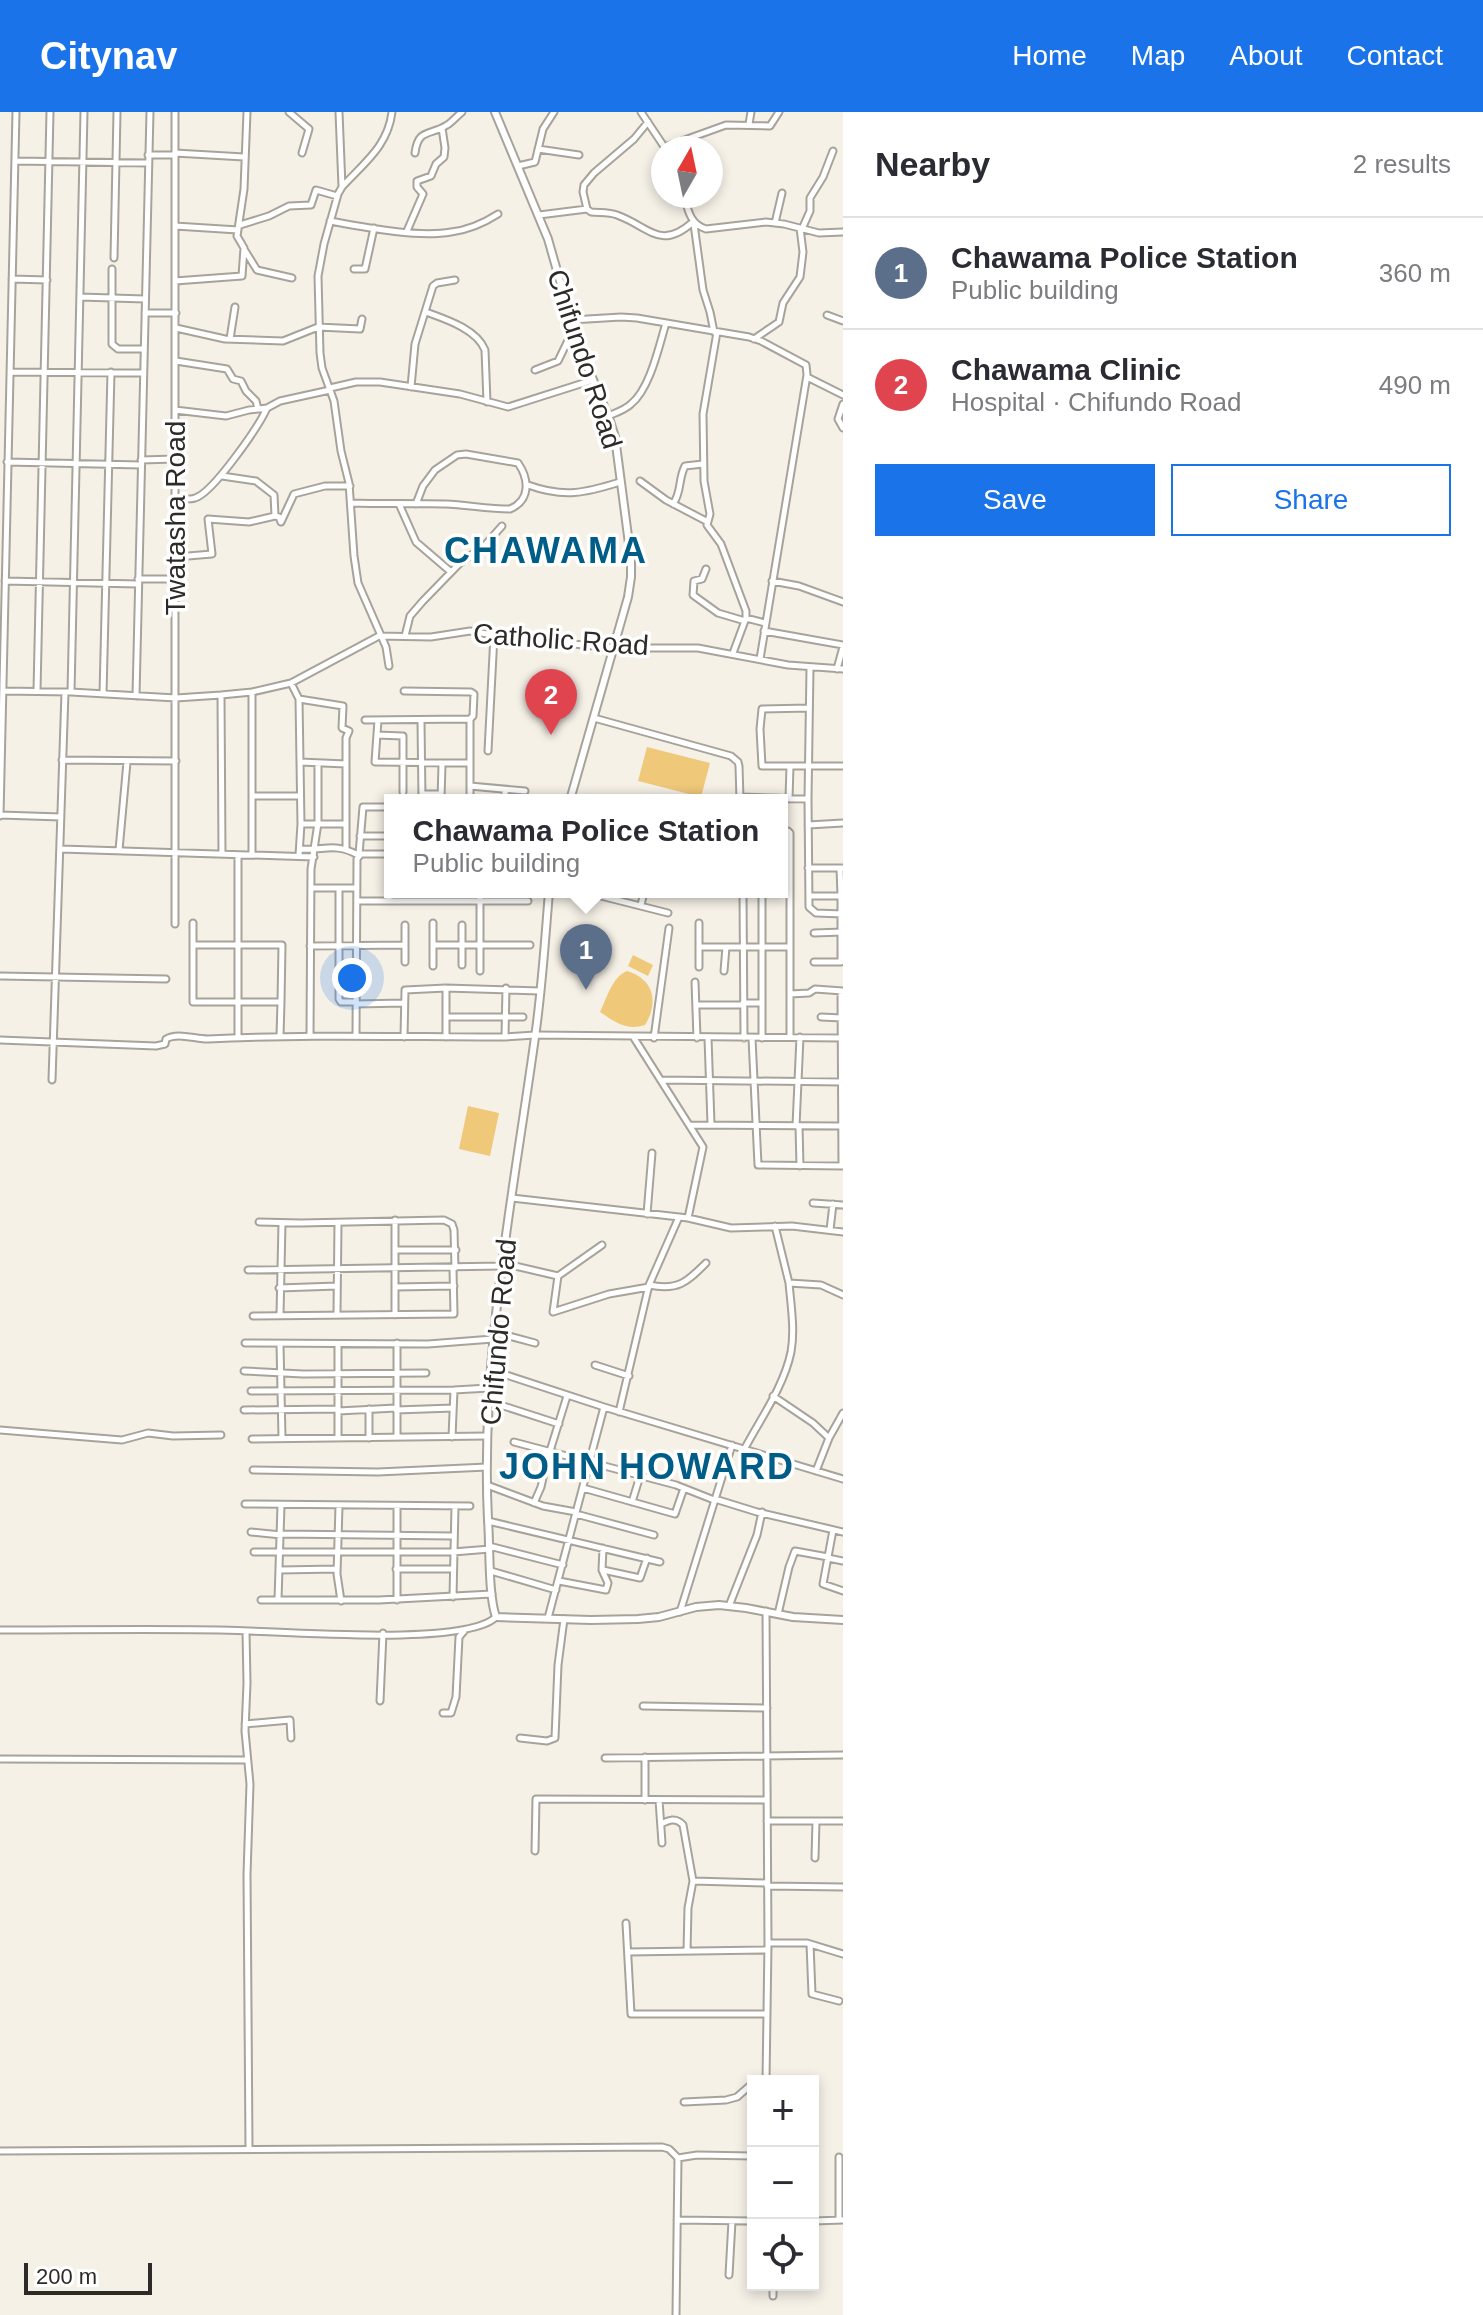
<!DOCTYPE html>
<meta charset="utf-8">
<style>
:root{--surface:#fff;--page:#f2f2f3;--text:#2b2b33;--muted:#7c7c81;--line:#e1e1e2;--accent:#1a73e8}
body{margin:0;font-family:Arial,sans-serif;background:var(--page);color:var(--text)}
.controls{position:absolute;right:24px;bottom:24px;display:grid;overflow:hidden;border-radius:0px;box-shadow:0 4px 12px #0003}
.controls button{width:72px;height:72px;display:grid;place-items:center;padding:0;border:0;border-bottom:2px solid var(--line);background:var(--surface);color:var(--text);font:40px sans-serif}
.compass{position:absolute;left:651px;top:24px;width:72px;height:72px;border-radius:50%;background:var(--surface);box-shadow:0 4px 12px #0003;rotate:9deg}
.scale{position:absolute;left:24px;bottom:20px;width:128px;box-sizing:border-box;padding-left:8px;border:4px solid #2d2b27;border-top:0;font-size:22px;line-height:28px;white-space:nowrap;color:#2d2b27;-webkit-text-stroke:6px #fff;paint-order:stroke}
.you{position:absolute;left:352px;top:866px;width:28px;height:28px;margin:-20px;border:6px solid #fff;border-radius:50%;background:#1a73e8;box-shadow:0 0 0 12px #1a73e833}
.badge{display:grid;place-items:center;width:52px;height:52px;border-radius:50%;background:var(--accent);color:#fff;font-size:26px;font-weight:700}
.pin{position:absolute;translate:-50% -66px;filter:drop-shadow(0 2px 4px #0008)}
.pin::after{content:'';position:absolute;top:42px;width:28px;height:24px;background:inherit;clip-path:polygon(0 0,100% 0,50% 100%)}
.popup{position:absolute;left:384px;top:682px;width:404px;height:104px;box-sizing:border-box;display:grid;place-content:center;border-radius:0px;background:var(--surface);filter:drop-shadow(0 2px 6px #0005);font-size:26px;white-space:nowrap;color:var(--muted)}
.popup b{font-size:30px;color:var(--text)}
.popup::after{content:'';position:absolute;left:50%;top:100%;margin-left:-16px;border:16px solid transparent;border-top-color:var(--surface)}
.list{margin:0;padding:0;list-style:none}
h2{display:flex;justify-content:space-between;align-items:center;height:104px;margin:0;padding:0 32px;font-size:34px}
h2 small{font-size:26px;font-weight:400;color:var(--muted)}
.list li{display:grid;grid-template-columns:52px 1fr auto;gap:24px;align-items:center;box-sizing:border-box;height:112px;padding:0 32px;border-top:2px solid var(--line)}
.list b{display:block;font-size:30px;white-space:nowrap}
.list p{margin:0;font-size:26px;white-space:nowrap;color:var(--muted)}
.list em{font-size:26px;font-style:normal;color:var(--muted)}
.actions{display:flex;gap:16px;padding:24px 32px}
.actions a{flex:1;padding:18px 0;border:2px solid var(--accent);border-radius:0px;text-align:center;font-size:28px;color:var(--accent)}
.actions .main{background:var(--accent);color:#fff}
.icon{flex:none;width:44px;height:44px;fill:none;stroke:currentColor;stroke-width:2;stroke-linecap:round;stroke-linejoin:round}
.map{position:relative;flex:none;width:843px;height:2203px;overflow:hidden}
header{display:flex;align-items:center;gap:48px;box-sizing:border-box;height:112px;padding:0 40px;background:var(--accent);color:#fff}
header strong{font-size:38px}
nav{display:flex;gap:44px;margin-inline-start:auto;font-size:28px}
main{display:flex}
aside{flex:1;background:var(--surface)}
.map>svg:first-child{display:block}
.green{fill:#f0c87a}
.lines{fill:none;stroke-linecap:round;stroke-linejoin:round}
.minor-casing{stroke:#a8a39a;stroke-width:9}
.tertiary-casing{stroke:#a8a39a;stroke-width:10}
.minor{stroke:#fff;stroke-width:5}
.tertiary{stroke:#fff;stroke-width:6}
.labels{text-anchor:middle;stroke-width:7;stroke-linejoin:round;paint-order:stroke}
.street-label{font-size:28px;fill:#2d2b27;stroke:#fff}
.district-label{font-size:36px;font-weight:bold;letter-spacing:2px;fill:#005d87;stroke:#fff}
</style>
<header>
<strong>Citynav</strong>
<nav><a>Home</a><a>Map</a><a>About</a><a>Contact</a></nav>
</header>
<main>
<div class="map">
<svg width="843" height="2203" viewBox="0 0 843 2203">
<rect width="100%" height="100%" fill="#f6f1e7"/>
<path class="green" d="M647,635L710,651L701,685L638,669Z
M633,843L653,853L648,864L628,854Z
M627,859C654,867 659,890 645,913C626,919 615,910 600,900C607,886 612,865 627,859Z
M468,994L499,1001L490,1044L459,1037Z"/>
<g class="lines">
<defs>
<path id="minor" d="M289,0L309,17L302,41
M339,0L342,75
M641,0L665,36
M749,12L751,0
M665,35L726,13L770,14L779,0
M538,37L579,43
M175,41L244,45
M415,41C418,16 430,24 447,13C452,10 457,4 462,0
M148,43H175
M16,49L148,51
M518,54L535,50L543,17L554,0
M684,84C688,98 690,112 706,117L766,110L784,112L819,121L843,120
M587,97L583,80L584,73L594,61L634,27L648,10
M539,103L587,97L591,100C599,101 609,100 617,103C650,115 660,139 693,110
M330,109C363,115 418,126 451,120C468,118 484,111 498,102
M775,111L782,81
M694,112L703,178L710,200L714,220
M240,113L269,104L289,94L311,93L316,78L337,84
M175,114L238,118
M802,117L810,99V86L823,65L833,39
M407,119L423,82L417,75V69L431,64L436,52L444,45L445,36L442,16
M244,137L257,158L292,166
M114,146L117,0
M112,157V232L118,237H144
M354,157H365L374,116
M12,167L47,168
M175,169L242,164L244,136L237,124L244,77L247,0
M80,185L145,187
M426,200C445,207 477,217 485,238L487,290
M145,201H176
M827,203L843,209
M571,208L621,205L637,206L749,225L761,229L806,253L807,263L760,547
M176,216L225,227L283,229L318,215L360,217L362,207
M717,220L703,302L704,369L710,402L707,413L721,432L746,499V506L733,541
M230,227L235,195
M754,227L779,210L783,191L800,165L803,140L800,116
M176,249L227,257L233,267L241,269L246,279L256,289L258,297
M535,258L558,249L573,218
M10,260L143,261
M807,265L843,283
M411,275L415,232L433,174L437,171L455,168
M330,276L356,270H380L460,282L508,295L593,268
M175,298L226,304L249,298L267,296L280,289L330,278
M608,304C615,301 625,298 631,292C650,277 659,234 666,211
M843,316L838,307L843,292
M141,348L175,347
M7,350L141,353
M222,364L256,369L274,383L275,404
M640,369L666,388L706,409
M528,373C564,386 585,381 620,370
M175,387C181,387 189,388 195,386C213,381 259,314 267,296
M351,391C383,392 414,391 446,392C467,393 489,397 510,397C531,388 529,367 518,351L466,342L457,343L435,358L423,374L416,392
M399,392L416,430L451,460
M673,392C682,380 678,367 685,354L703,352
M176,445L212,442L208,407L249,410L275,404L279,405L281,410L294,382L325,374H350
M706,457L702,467L694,469L693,483L718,501L745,509
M138,467H176
M5,469L138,472
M772,469L799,474L843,490
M746,506L765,511
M764,519L843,533
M405,524L410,504L423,489L459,452L486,432L502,414
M389,554L386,535L358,471L354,444L349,371L341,339L334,289L322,256L320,241L318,164L324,132L338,82L342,75C364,51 388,34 392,0
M810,556L808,687L809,795L816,801L843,802
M837,557L843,535
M291,571L299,587L301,712L299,743
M3,579L71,580L176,586L221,583L252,580L291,571L379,524L431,525L470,519L504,525L614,536H698L788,553L843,557
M37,579L50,0
M71,580L84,0
M252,580V742
M103,582L111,260
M221,583L222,742
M136,584L150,0
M299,587L343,594L342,616L349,619L346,626V736
M809,596L762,597L760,617L762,654H843
M594,606L731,644L738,650L739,654L740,688
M365,608L470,607L473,604L474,582L471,580L404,579
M378,608L375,650L470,651
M421,609L422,688
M377,623L403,624V680
M488,639L494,523
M62,648L176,649
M300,650L346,652
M470,674L525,679
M422,682H441
M252,684H300
M740,685L808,687
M789,687L790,654
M441,688L442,652
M470,688V607
M505,688V678
M0,703L61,705
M0,704L16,0
M301,712H346
M808,713L843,711
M782,719H788L790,721V925
M360,724H390
M61,737L314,745
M300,737C324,739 335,730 358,743
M119,738L127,650
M359,742L363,695H390V724
M238,743V925
M808,756H843
M311,776H357
M339,776V887L341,890H356
M585,780L668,801
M743,780L744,926
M809,784H841L840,756
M389,788L390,767
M357,789H528
M641,793L644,780
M193,811V890H281L282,833H193
M433,811V854
M699,811V855
M175,812V0
M405,813V850
M814,821L843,820
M433,833H530
M310,834L405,833
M699,835H790
M814,850H841
M841,850V784H843
M462,853V813
M480,859V780
M724,859L726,835
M0,864L166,867
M695,870L697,926
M841,879L842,1054
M790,882L809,881L815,877L843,879
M743,891H761
M356,892L404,891
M696,893H743
M447,905H523
M821,905L842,906
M280,924L281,890
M310,924L311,757L318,711V651
M356,924L357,747L361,742H390
M404,925L405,878L446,876
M446,925V876L540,879
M505,925L506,876
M634,926L703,1035L688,1106
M654,926L669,816
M708,926L711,1012
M752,926L758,1053L843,1054
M762,926V780
M0,928L156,934L165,932L166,927C177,920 195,927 208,927C307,922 406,925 505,925L535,923L843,926
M52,968L65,580
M661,968L843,970
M689,1013L843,1014
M796,1014L800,925
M799,1014L800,1054
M512,1086L688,1106L731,1116L792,1114L843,1120
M813,1091L843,1093
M647,1102L652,1041
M259,1110L301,1111L444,1108L452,1112L454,1118L455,1156
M775,1114L789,1171L821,1173L843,1183
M830,1118L833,1092
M395,1138H456
M502,1151L558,1164L602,1133
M248,1158L502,1154
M558,1164L553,1200L609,1182L649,1175
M649,1173C678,1179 687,1170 706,1151
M395,1175L454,1174
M279,1176L337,1174
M337,1202L338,1111
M280,1203L282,1111
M395,1203V1108
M253,1204L454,1202L453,1157
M494,1220L535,1231
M245,1231L428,1232L493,1227
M280,1232L282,1326
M338,1232V1326
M595,1253L629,1264
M491,1258L604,1295L843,1367
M244,1259L303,1262L426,1261
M251,1279L454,1278L489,1276
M773,1284L813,1311L829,1326L816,1359
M488,1289L559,1312
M244,1298L338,1297
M396,1298L453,1296
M338,1299L396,1296
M619,1300L649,1173L679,1105
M0,1318L122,1328L148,1321L173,1324L221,1323
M397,1325V1231
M452,1325L454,1278
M369,1326V1297
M829,1326L843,1301
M252,1327L487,1324
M514,1330L676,1373L714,1388
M745,1336C761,1306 784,1274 791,1240C795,1218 791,1194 789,1171
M550,1339L567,1284
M253,1358L378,1360L487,1355
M487,1373L543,1394L576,1400
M583,1376L675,1402L684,1376
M715,1387L757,1400L843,1420
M632,1390L640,1364
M534,1391L541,1375L549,1339
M245,1392L470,1394
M339,1394L337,1462L341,1489
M576,1402L654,1423
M488,1409L660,1450
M833,1418L823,1472L843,1479
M251,1420L281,1423
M281,1422L453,1424
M489,1434L563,1453
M254,1440H453L490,1437
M828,1446L843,1449
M396,1457H453
M280,1458L337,1457
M603,1458L640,1466L647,1446
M491,1459L556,1478
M559,1469L606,1478L608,1471L602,1458L603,1436
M453,1485L455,1394
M261,1488H379L492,1482
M278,1488L281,1393
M397,1488V1394
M729,1494L757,1423L762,1400
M680,1500L732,1333
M778,1502L789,1455L795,1439L828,1445
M548,1506L604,1295
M0,1518C73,1518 146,1517 219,1518C270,1518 464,1536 496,1505
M246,1519L247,1571L245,1619L250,1672L247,1762L249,2036
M380,1589L383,1521
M643,1594L767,1596
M443,1601H451L456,1585L459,1525L465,1518
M245,1612L290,1608L291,1626
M520,1626L547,1629L555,1626L558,1553L564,1507
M605,1646L843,1643
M0,1647L247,1648
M645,1688V1645
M659,1688L662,1731
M767,1709H843
M661,1712C669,1708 676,1705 683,1713L693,1769L688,1796L687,1839
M535,1739L536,1687L767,1688
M815,1746L816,1709
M693,1769L767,1771
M767,1774L843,1775
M626,1811L631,1902H765
M768,1831H807L843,1842
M810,1832L812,1882L839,1889
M628,1840L767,1838
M757,1969L766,1965
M766,1969L768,1831L766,1499
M684,1990L726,1988L737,1985L753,1971
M0,2039L662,2035L669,2037L678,2046L676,2203
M839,2045V2108
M678,2046L697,2043L753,2044
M677,2108L753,2109
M813,2109L843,2108
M729,2163L732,2109
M773,2173V2184"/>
<path id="tertiary" d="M495,0L548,127L577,229L610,309L615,325L631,447V465L628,485L570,688
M549,780C545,828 542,877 535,925C513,1085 480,1245 488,1408C490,1433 488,1483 496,1505L591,1508L638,1507L659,1505L696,1495L719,1493L746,1496L793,1505L843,1508"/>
</defs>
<use href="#minor" class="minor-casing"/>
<use href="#tertiary" class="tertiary-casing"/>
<use href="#minor" class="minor"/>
<use href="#tertiary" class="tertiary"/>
</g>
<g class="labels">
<g class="street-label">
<text transform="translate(585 247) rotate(72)" y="10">Chifundo Road</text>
<text transform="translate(175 406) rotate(-90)" y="10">Twatasha Road</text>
<text transform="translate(561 527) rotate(4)" y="10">Catholic Road</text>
<text transform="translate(498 1220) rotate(-85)" y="10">Chifundo Road</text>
</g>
<g class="district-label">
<text x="546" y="451">CHAWAMA</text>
<text x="647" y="1367">JOHN HOWARD</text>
</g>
</g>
</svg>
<div class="controls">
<button>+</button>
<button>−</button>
<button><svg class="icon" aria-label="locate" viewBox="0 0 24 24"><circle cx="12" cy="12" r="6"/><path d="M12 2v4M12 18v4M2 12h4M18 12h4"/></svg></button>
</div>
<svg class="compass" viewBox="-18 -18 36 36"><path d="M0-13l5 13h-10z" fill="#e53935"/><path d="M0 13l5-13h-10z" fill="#7c7c81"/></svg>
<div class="scale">200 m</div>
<div class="you"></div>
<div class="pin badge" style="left:586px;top:878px;background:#5c6f8a">1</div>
<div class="popup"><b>Chawama Police Station</b>Public building</div>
<div class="pin badge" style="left:551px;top:623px;background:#e0444e">2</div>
</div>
<aside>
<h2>Nearby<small>2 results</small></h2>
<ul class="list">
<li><span class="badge" style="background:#5c6f8a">1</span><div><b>Chawama Police Station</b><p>Public building</p></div><em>360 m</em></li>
<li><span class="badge" style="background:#e0444e">2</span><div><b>Chawama Clinic</b><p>Hospital · Chifundo Road</p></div><em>490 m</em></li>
</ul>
<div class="actions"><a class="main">Save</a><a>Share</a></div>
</aside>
</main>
